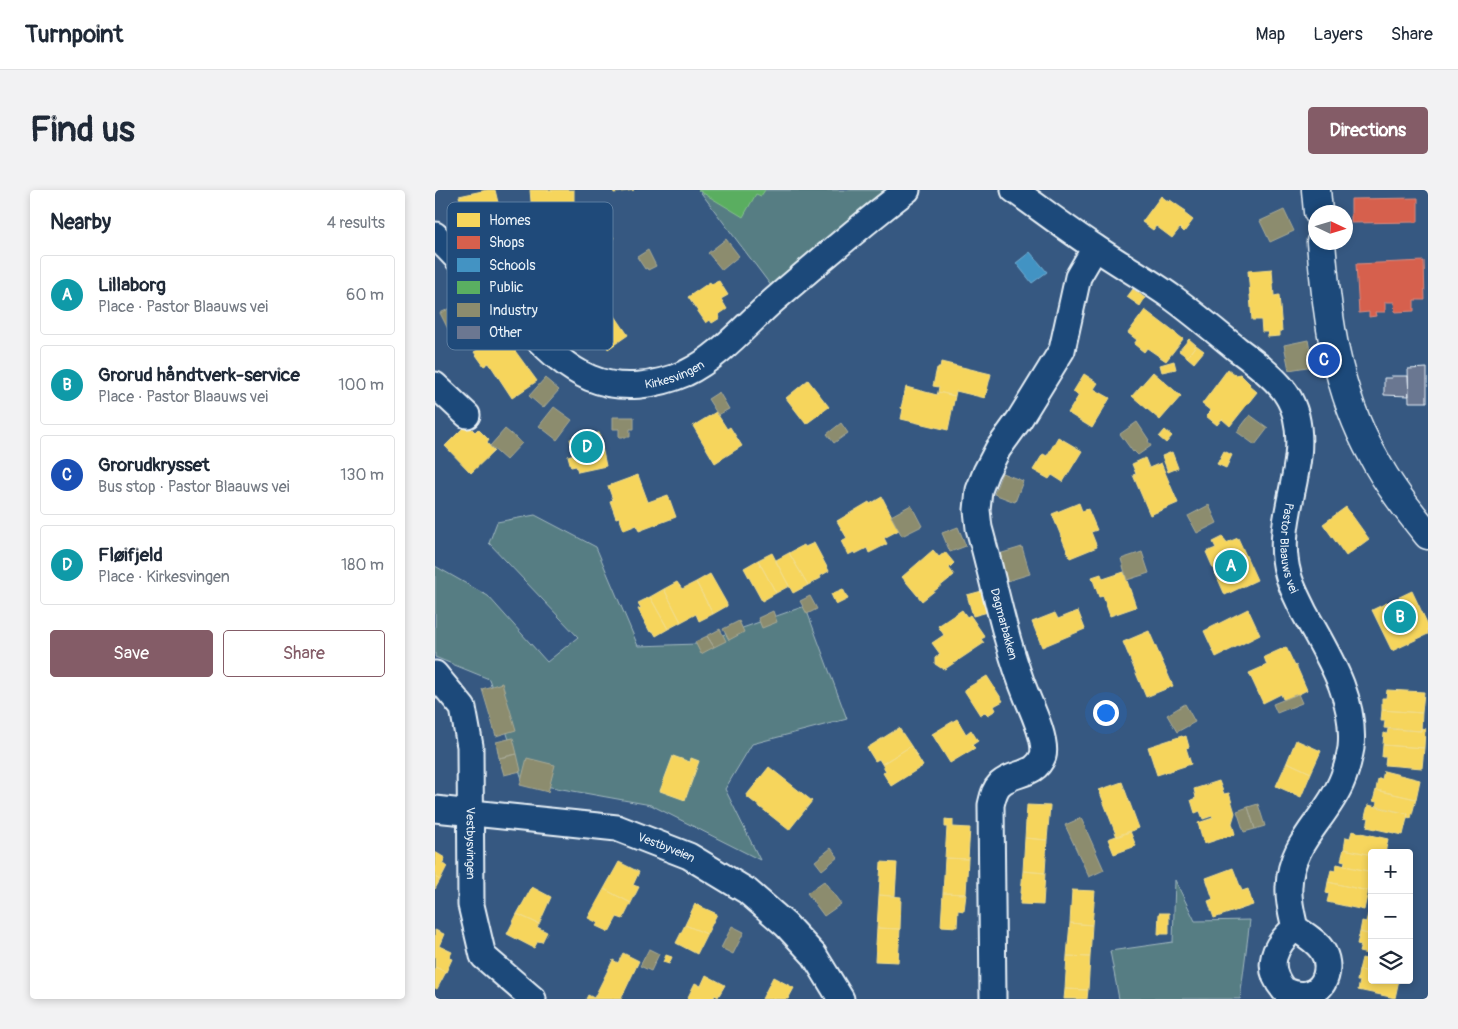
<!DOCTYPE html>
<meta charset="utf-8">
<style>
:root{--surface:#fff;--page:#f2f2f3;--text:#1f2937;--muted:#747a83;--line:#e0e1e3;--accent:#845c67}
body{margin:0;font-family:Pangolin,sans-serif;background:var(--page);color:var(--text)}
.controls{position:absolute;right:15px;bottom:15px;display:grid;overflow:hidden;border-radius:5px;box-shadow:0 2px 8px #0003}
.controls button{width:45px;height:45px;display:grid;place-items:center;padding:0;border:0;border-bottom:1px solid var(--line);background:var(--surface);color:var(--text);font:25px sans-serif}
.compass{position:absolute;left:873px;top:15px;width:45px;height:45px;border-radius:50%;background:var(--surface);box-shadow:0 2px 8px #0003;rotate:94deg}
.you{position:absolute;left:670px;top:522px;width:18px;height:18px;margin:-12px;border:4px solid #fff;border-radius:50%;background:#1a73e8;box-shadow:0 0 0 8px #1a73e833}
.badge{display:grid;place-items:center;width:32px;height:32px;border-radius:50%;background:var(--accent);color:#fff;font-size:16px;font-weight:700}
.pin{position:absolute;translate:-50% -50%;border:2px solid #fff;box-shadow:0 1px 5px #0006}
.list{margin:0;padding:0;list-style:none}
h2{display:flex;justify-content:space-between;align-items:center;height:65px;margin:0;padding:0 20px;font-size:21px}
h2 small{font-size:16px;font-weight:400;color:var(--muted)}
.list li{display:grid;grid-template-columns:32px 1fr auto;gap:15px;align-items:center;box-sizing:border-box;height:80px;margin:0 10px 10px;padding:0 10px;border:1px solid var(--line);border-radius:5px}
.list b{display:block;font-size:19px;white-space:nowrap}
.list p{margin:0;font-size:16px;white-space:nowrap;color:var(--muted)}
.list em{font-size:16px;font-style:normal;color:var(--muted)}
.actions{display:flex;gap:10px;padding:15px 20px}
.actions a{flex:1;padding:11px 0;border:1px solid var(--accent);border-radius:5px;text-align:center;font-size:18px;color:var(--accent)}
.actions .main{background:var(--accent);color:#fff}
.icon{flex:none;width:28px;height:28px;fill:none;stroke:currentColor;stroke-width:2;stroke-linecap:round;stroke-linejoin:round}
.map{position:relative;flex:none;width:993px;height:809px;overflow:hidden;border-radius:5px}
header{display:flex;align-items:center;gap:30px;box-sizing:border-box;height:70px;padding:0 25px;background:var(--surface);border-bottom:1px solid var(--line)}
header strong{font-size:24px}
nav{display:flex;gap:28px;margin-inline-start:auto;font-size:18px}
.intro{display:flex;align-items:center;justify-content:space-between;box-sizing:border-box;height:120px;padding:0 30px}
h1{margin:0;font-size:35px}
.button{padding:12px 22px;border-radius:5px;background:var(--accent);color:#fff;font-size:18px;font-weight:700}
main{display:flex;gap:30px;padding:0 30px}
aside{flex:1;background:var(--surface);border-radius:5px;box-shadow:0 2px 8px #0003}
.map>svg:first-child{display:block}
.green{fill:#577d83;stroke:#a0b7be}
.homes{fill:#f6d55c;stroke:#f2dd8b}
.shops{fill:#d6604d;stroke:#db8c80}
.schools{fill:#4393c3;stroke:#74afd3}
.public{fill:#5aae61;stroke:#85c28e}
.industry{fill:#8c8c6e;stroke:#a8aa97}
.building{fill:#6b7791;stroke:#e8f1f8}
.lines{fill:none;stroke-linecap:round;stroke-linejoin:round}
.street-casing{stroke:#e8f1f8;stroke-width:29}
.highway-casing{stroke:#e8f1f8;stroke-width:31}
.street{stroke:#1f4a7a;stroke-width:25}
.highway{stroke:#1f4a7a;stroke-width:28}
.labels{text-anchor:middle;stroke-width:5;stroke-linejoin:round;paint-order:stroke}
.street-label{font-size:12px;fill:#e8f1f8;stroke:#1f4a7a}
.key{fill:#1f4a7a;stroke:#5b7ca0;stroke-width:1}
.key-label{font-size:14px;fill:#e8f1f8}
</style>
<header>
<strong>Turnpoint</strong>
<nav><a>Map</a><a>Layers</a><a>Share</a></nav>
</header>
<div class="intro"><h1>Find us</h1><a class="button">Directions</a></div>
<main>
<aside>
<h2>Nearby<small>4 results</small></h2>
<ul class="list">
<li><span class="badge" style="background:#0f9aa8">A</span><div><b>Lillaborg</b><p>Place · Pastor Blaauws vei</p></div><em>60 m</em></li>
<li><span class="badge" style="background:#0f9aa8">B</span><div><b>Grorud håndtverk-service</b><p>Place · Pastor Blaauws vei</p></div><em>100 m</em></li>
<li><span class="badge" style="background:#1a4fb4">C</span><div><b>Grorudkrysset</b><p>Bus stop · Pastor Blaauws vei</p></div><em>130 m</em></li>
<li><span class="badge" style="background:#0f9aa8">D</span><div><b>Fløifjeld</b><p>Place · Kirkesvingen</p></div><em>180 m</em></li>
</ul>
<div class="actions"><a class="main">Save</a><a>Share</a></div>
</aside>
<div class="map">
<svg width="993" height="809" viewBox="0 0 993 809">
<rect width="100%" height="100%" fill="#365881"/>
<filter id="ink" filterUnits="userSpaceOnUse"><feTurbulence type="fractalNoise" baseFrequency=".02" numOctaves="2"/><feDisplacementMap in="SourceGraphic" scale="10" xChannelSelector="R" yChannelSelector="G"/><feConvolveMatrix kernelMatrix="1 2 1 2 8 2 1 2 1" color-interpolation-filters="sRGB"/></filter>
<g filter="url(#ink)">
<path class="green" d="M264,0H449L408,34L337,97Z
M100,325L161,357L203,456L262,454L370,416L412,529L317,554L290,599L325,670L216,615L88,592L54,489L0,467V376L53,406L112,472L143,447L54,353L62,332Z
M740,690L760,731L815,730L805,809H684L675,761L738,752Z"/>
<path class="homes" d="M52,0H60L68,33L32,41L24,6Z
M95,0H139V12L122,13V21L97,23Z
M178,0H199L179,3Z
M726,6L734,12L735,10L745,17L751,21L749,23L758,30L749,42L745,38L737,48L721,36L718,40L707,32Z
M170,23L175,30L169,33L179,48L156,64L140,40L163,24L164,26Z
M837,79L839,106L844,105L847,141H845V146L833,147V142H827L826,130H817L813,81Z
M284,91L293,105L286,109L292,119L283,125L285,128L277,133L275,130L271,133L253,107L275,92L276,94Z
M162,99L193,145L173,159L142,113Z
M698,99L710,108L705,116L692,107Z
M710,120L748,149L731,171L712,158L709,162L699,154L702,150L693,143Z
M67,143L102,191L77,208L54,173L49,176L39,162Z
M754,149L761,155L752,167L744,161Z
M761,155L769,161L759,173L752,167Z
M739,171L741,179L727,182L725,175Z
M506,172L556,184L550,208L521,201L520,206L503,202L504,197L498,196L502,178H505Z
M793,179L801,185L805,184L815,194L814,195L822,202L795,236L787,229L782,235L771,226L776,221L767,214Z
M718,182L746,206L725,230L697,206Z
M649,184L663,193L659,199L675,208L657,238L633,223L644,205L638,202Z
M373,190L394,217L371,234L351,208Z
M471,197L502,205L503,202L520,206L513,240L466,229L468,219L466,218Z
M281,222L292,239L295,237L307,256L280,273L258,236Z
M32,234L40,242L43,239L54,250L52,253L59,261L36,283L10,256Z
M730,240L737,246L731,253L724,247Z
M164,243L171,276L143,282L141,276L136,277L133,266L139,264L135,249Z
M623,247L647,261L628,292L617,285L614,289L598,280L608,264L612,266Z
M789,261L797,265L791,278L782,274Z
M737,262L743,278L733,282L727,266Z
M710,268L714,278L726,273L743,313L715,325L698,285L701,284L697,274Z
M203,285L213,312L233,305L241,327L204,341L202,335L189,340L184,327L181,328L175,311L178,310L173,296Z
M447,307L464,340L449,348L452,354L434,363L432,358L420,364L419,362L413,365L406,351L412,348L402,331L434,312L435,314Z
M644,313L647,321L653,319L662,340L656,342L662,357L635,368L617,324Z
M911,317L934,349L911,366L888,334Z
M788,347L791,353L803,348L822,390L790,405L771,362L781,358L778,352Z
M379,353L394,381L385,386L386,388L373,395L354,363L369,355L370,357Z
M498,360L504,367L510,362L519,373L514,378L519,385L487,411L467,387Z
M337,363L354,396L341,403L323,370Z
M354,363L373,395L358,403L341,372V370Z
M323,370L341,403L327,411L309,378Z
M689,382L701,417L675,426L668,406L664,407L657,387L666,384L668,389Z
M275,384L292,414V416L278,424L261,392Z
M242,392L247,399L261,392L278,424L264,431L261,424L246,432L229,399Z
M229,399L246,432L233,439L215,407Z
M408,399L413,409L401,415L396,404Z
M547,401L553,422L538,426L532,405Z
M977,401L993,435V444L957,461L937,420Z
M215,407L233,439L221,446L218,441L215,442L203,419L206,418L203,413Z
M813,419L825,445L781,467L769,441Z
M527,420L532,427L535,425L550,447L546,449L549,453L510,479L506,478L500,474V468L505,464L497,453L509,445L503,436Z
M643,421L650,439L607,457L597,432L620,423L623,429Z
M714,441L738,496L711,507L688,452Z
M851,457L860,476L861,475L872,500L854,509H848L846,504L828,513L814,483L832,475L829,467Z
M552,486L568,511L559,516L561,520L553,525L550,522L545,525L529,500Z
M952,500L989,502L987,523L947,520V508H951Z
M947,520L987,523L986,541L949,538L950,531H946Z
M522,529L531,544L536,540L543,551L537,555L540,558L515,573L497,544Z
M464,538L476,556L447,574L444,569L440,571L432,558Z
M986,538L990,539L989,558L948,555L949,543L952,544L953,539L986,541Z
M747,546L748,547L751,546L754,557L751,558L756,574L722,585L713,557Z
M861,550L886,561L876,583L852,572Z
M948,555L989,558L987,578L950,575L951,567H947Z
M476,556L488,576L456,596L448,583L451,581L447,574Z
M238,566L255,572L256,568L264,571L250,610L225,601Z
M852,572L876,583L866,607L841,596Z
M334,577L377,611L354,640L311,606Z
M949,581L985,590L981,609L941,600L943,589H947Z
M784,591L789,604L794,603L800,623L797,633L800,644L769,654L763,633L778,628L777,626L768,629L765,621L760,623L756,610L761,608L759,599Z
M687,592L704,638L682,647L664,600Z
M941,600L981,609L976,628L972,627L973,624L941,616L942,612L938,611Z
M592,615L615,616L612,650L590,648Z
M933,615L973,624L968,645L932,637L934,628L930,627Z
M510,629L518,630V637L535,638L533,669L510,668L512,637H510Z
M695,641L701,656L679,664L673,649Z
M917,641L953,649L950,663H937V665L909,659L911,647L915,648Z
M590,648L612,650L610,683L588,681Z
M909,659L937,665V682L909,676L910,671L906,670Z
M0,662L10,668L7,674L12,676L5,690L0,687Z
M510,668L533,669L531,704L508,703Z
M184,672L204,682L198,695L204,697L196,713L169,699Z
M446,672L462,673L460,706L444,705Z
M902,674L937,682L933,701L893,692L896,680L900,681Z
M798,678L807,701L813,699L818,715L779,728L773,711L778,709L771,688Z
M588,681L610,683L608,715L585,714Z
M0,687L5,690L0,699Z
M893,692L933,701L929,720L892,712L894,704L891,703Z
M97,697L116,707L104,734L82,724Z
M169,699L196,713L188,729L182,727L174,742L161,736L163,733L153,728Z
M637,700L660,701L657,735L635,733Z
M508,703L531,704L529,721L523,720L522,737L506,736Z
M444,705L466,707L465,739L442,738Z
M260,714L282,724L272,744L250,735Z
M724,723H734V744H723Z
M82,724L104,734L102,737L112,742L107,752L103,751L99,758L72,744Z
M933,724L937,725V745L925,742L927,731L931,732Z
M635,733L657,735L655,767L632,766Z
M250,735L272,744L262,764L241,753Z
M442,738L465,739L463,772L440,771Z
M0,740L9,744L4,756L17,762L14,768L17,769L11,782L0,777Z
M925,742L937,745V765L924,762L926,755L922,754Z
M188,763L204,771L186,809H151L153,805L159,808L178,770L183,773Z
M932,764L937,765V782L924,780L927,768L931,769Z
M231,765L237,767L234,774L228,772Z
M632,766L655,767L653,800L630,799Z
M0,777L11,782L2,799L0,798Z
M924,780L937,782V790H964L960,808L923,800L925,791H922Z
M271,785L290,795L283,807L280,805L278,809H252L260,793L266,796Z
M338,787L359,798L353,809H327Z
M630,799L653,800L652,809H629Z"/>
<path class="shops" d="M983,8V32L916,33V9Z
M989,71L990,110H979V121L960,122L959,112H950V122H940L941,126L934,127V122L924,123L921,74Z"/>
<path class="schools" d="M595,62L612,82L597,93L581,73Z"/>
<path class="public" d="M263,0H330L326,6L321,4L308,27Z"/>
<path class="industry" d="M849,20L859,41L835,52L825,31Z
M291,49L304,66L287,80L273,63Z
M213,60L221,76L213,80L212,78L210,79L202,67Z
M18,117L26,135L14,141L5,123Z
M873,150L878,176L854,180L849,155Z
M110,188L124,200L108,218L94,206Z
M284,202L294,219L283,225L273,209Z
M119,217L137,230L122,250L104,236Z
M815,225L833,238L820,255L802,242Z
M178,227H199V239H195V247H184V239H178Z
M702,232L714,250L713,251L716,256L703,265L699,261L698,262L685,244Z
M406,233L413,243L399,253L392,244Z
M70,239L87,253L71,270L55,256Z
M567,283L588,291L580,312L559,304Z
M476,315L487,336L467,346L456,326Z
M774,315L782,333L762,343L753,326Z
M523,337L531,356L515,362L507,343Z
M587,357L595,384L572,391L564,364Z
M707,362L714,383L692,390L686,369Z
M375,406L382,419L372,424L365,411Z
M338,421L342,432L327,438L323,428Z
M304,431L309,442L294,450L288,439Z
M285,439L291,451L279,457L272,446Z
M272,446L279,457L266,464L260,452Z
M67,493L81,540L61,546L47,499Z
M863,504L867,513L842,523L838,514Z
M750,514L760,532L742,542L732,525Z
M78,548L82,564L64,568L61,552Z
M82,564L86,581L69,585L64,568Z
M92,568L120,575L113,602L85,595Z
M823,614L830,636L820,639L813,617Z
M813,617L820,639L809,642L802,621Z
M646,628L669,680L654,687L630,635Z
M396,658L403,667L387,680L380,671Z
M389,691L406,714L389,726L372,703Z
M297,736L309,742L298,764L286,758Z
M214,759L224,764L216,781L205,776Z"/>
<path class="building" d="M992,178V212H974L973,179Z
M956,186H973L974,206L949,205V188H957Z"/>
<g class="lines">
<defs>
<g id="street">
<path id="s1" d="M579,0C606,19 633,40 661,58C686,75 713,90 738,108C760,124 781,142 802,159C817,170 843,190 852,205C856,211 859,219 861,226C874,280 838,330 853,384C856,397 863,409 869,422C892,464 921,507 916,558C914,569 911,582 906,593C890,630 855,653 854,697C853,711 857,725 860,738C869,744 881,751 887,760C897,775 892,800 872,804C864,806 856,803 849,800C829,777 839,755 860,738"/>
<path id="s2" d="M0,45C28,75 56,104 85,132C106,152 127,176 155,188C186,201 221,196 251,183C283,168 312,134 338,111C382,73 426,35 472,0"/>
<path d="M0,195L32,225"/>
<path id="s3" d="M0,484L28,518L35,556L36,715L48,766L98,809"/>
<path id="s4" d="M0,619L182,638L254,666L312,701L351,735L379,765L406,809"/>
<path d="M558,809L556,615C558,607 559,600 565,594C579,581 600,587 608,566C612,552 598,521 592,507C570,453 560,395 544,338L542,320L544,300L551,282L563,259L584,230L627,160L643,87L660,58"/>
</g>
<path id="highway" d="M881,0L883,22
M886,52C892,127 901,200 938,266C953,295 973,320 993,345"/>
</defs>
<use href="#street" class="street-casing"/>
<use href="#highway" class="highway-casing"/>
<use href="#street" class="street"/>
<use href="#highway" class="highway"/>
</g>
</g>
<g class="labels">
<g class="street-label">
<text dy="4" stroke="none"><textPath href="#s2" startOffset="299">Kirkesvingen</textPath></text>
<text dy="4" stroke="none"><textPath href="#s1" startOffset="499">Pastor Blaauws vei</textPath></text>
<text transform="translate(569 434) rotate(75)" y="4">Dagmarbakken</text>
<text dy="4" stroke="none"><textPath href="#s3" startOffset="180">Vestbysvingen</textPath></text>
<text dy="4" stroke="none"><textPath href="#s4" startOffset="236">Vestbyveien</textPath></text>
</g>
</g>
<rect x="12" y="12" width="166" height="148" rx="8" class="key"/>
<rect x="22" y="23" width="23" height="14" fill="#f6d55c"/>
<rect x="22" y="46" width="23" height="13" fill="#d6604d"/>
<rect x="22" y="68" width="23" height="14" fill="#4393c3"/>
<rect x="22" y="91" width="23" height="13" fill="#5aae61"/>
<rect x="22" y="113" width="23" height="14" fill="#8c8c6e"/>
<rect x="22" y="136" width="23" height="13" fill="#6b7791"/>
<g class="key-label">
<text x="54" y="35">Homes</text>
<text x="54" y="57">Shops</text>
<text x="54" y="80">Schools</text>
<text x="54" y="102">Public</text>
<text x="54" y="125">Industry</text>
<text x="54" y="147">Other</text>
</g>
</svg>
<div class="controls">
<button>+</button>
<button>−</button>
<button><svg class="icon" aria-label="layers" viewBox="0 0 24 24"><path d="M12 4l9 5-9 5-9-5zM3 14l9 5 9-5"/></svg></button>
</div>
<svg class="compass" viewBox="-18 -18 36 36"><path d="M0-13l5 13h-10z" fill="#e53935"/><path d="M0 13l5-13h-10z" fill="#747a83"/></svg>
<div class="you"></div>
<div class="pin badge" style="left:796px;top:376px;background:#0f9aa8">A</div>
<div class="pin badge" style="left:965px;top:427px;background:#0f9aa8">B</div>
<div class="pin badge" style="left:889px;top:170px;background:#1a4fb4">C</div>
<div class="pin badge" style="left:152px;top:257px;background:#0f9aa8">D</div>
</div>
</main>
